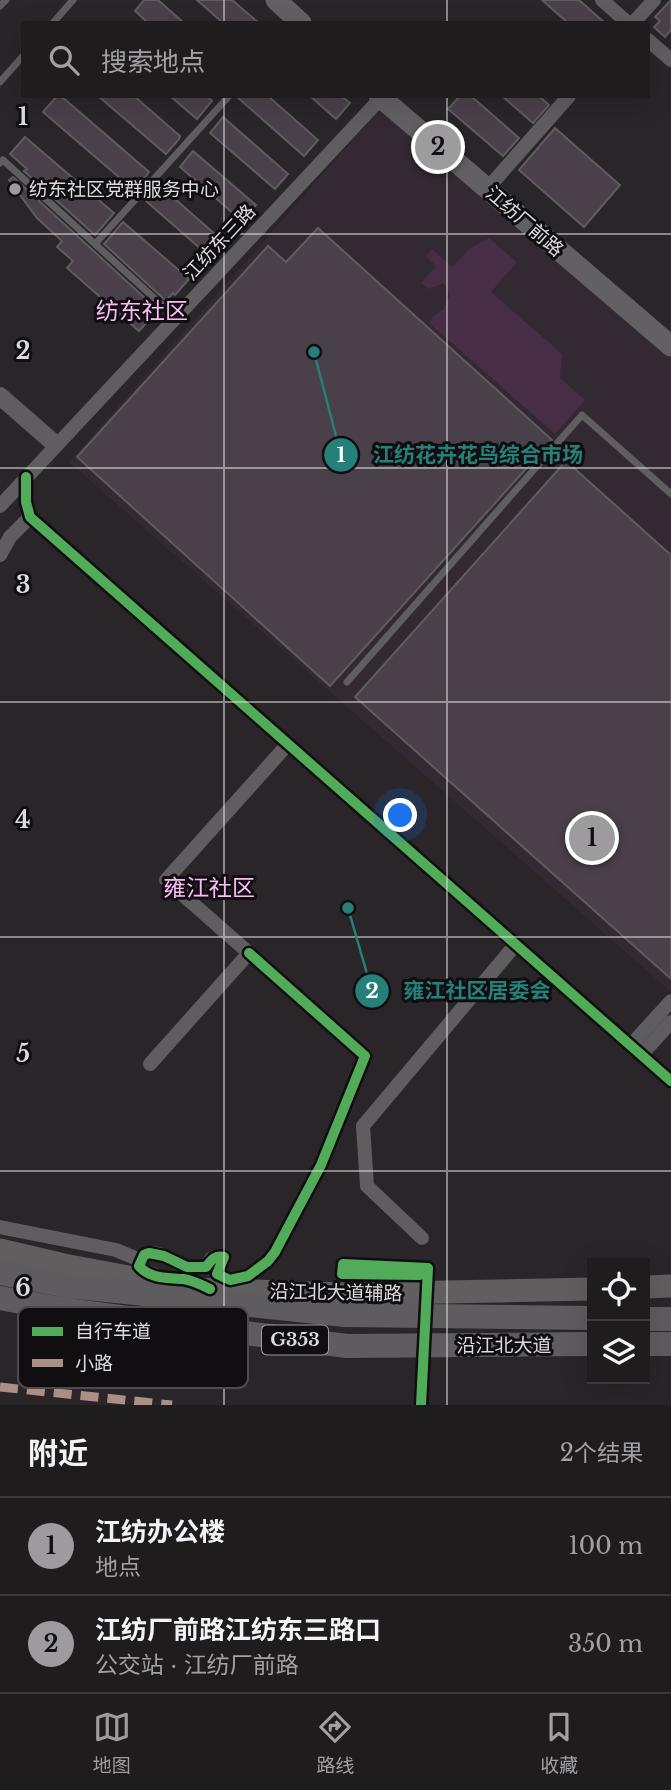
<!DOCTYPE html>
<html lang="zh">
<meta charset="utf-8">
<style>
:root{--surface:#1f1c1e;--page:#2c292b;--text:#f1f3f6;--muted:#a1a1a4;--line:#3c3a3c;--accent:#9e9b9e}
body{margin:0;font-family:"Libre Baskerville","Noto Sans SC",serif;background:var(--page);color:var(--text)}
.controls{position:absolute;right:21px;bottom:21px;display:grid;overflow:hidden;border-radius:0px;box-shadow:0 7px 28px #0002}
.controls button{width:63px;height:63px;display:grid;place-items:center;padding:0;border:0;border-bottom:2px solid var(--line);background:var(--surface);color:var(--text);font:35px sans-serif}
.you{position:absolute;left:401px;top:816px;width:24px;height:24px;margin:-18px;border:5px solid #fff;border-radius:50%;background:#1a73e8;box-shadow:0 0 0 10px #1a73e833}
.badge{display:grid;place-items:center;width:46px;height:46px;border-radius:50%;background:var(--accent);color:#111;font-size:23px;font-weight:700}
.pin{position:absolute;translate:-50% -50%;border:4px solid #fff;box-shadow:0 2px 7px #0006}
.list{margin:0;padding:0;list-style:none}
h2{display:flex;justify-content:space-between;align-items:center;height:91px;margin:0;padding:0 28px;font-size:30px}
h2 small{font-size:23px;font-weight:400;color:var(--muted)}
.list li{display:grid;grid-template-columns:46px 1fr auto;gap:21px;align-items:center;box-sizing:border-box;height:98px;padding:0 28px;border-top:2px solid var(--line)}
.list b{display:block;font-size:26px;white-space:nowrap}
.list p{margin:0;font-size:23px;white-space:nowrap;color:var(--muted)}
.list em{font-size:23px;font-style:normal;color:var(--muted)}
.icon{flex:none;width:38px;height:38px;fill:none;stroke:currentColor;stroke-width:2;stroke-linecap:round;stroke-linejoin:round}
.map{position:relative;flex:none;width:671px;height:1405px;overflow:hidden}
.search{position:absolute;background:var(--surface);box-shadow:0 7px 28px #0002;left:21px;right:21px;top:21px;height:77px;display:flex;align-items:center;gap:18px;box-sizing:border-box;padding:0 24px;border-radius:0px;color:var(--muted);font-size:26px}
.sheet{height:287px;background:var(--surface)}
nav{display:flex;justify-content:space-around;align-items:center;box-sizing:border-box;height:98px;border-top:2px solid var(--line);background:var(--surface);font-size:19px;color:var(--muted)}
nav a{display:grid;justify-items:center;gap:4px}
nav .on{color:var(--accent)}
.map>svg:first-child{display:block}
.built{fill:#332932}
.green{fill:#472e46}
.building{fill:#4a404a;stroke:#5f5c5f;stroke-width:2}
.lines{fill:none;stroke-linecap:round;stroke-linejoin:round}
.service{stroke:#5f5d5f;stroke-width:7}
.minor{stroke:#5f5d5f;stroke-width:14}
.tertiary{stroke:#5f5d5f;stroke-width:18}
.secondary{stroke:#626062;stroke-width:21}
.primary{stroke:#605e5f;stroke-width:23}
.trunk{stroke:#5e5c5e;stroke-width:24}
.quiet{stroke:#ac8f84;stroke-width:9;stroke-dasharray:18 9;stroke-linecap:butt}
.cycleway-casing{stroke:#110e11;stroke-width:15}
.cycleway{stroke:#51ab58;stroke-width:10}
.grid{fill:none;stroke:#dddadd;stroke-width:2;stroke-opacity:0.55}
.poi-dot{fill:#9e9b9e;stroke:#110e11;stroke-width:2.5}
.labels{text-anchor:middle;stroke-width:6;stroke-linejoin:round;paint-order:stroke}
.shield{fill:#110e11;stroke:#a09da0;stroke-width:2}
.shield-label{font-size:18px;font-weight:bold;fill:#dddadd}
.poi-label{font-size:19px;fill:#dddadd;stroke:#110e11;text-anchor:start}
.street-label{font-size:19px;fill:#dddadd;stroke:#110e11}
.quarter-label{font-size:23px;fill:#f8bdf7;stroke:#110e11}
.key{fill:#110e11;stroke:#4e4b4e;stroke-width:2}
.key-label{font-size:19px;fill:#dddadd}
.grid-label{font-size:23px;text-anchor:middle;font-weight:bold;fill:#dddadd;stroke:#110e11;stroke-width:6;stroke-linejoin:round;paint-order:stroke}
.leader{fill:none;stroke:#248079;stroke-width:2.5}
.callout-dot{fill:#248079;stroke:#110e11;stroke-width:2.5}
.mark-label{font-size:21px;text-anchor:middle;font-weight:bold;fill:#fff}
.callout-label{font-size:21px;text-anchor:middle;font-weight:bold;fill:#248079;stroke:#110e11;stroke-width:6;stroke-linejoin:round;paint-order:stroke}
</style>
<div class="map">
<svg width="671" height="1405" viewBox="0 0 671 1405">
<rect width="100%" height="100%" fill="#292528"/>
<path class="built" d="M380,109L671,357V992L69,462Z"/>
<path class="green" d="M489,238L517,262L491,292L562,354L560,378L585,400L555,434L429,323L433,316L443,310L450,295L444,283L429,289L421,283L436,266L426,256L432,249L452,267L469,249Z"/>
<path class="building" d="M144,0H158L184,23H148L135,11Z
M197,0H232L259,23H223Z
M542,0H579L605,23H568Z
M671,0V30L665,37L654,27L660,21L655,17Z
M57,96H61L149,172L135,191L43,112Z
M98,96H134L180,136L179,139L166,154Z
M170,96H206L212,101L197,119Z
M236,96H268L318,140L304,156Z
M310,96H341L350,103L336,119Z
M460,96H471L519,138L503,156L448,109Z
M502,96H539L549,105L533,123Z
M223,117L288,174L275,189L210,133Z
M555,128L620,185L584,227L519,170Z
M25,137L114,213L95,235L24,171L27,169L10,154Z
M193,151L256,205L242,221L180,167Z
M13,177L158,310L139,331L67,268L73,261L57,247L62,241L37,218L9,180Z
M158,184L224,242L211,258L146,201L144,199Z
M123,222L189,279L175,295L173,293L166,301L104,244Z
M318,228L552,440L330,686L77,457L268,246L286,262Z
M566,461L671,555V979L355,697Z"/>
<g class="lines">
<path class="service" d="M0,6L6,0
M53,23L73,0
M0,82L23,56
M0,163L3,160L175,317
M95,244L229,96
M347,682L582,415L671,494"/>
<path class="minor" d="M602,0L628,23
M633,23L654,0
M648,40L671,60
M487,189L569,96
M26,477V502L30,517L671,1081
M0,506L381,98
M0,555L10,537L30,517
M631,1045L671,1001
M642,1054L671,1022
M150,1064L249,953L166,880L288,744
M0,1227L116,1250L140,1260
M422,1238L367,1186L363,1126L516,944
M155,1275L143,1271L139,1266L144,1255C161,1248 172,1264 188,1267C194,1267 200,1267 206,1267L211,1259L224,1257L217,1274L230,1280L248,1276L268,1261L275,1252L321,1165L365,1056L249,953"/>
<path class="tertiary" d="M0,396L55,444"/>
<path class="secondary" d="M276,0L301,23
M379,96L671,346"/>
<path class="primary" d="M0,1250L64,1265L192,1289L341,1294L592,1289
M645,1287L671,1286"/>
<path class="trunk" d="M0,1273L68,1286L345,1315L592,1318
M0,1298L66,1310L347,1346L592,1344
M645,1319H671
M645,1344H671"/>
<path class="quiet" d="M0,1387L172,1405"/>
<defs>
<path id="cycleway" d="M26,477V502L30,517L671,1081
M420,1275L342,1274L343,1264L428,1268L421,1405
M210,1289C202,1285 192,1280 183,1279C168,1278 150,1279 139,1266L144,1255L149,1253L164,1256L187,1267H206C211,1261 214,1255 224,1257L217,1274L230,1280L248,1276L268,1261L275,1252L321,1165L365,1056L249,953"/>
</defs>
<use href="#cycleway" class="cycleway-casing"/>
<use href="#cycleway" class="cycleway"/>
</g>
<path class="grid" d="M224,0V23M447,0V23M224,96V1405M447,96V1405M0,234H671M0,468H671M0,702H671M0,937H671M0,1171H671"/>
<circle class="poi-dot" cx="15" cy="189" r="7"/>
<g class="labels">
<rect class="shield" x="262" y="1325.5" width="66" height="29" rx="5"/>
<g class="shield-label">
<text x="295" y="1346">G353</text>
</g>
<g class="poi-label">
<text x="29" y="196">纺东社区党群服务中心</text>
</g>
<g class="street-label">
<text transform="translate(525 221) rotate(41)" y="7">江纺厂前路</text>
<text transform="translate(219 242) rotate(-47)" y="7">江纺东三路</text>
<text transform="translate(336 1292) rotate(1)" y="7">沿江北大道辅路</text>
<text x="504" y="1352">沿江北大道</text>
</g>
<g class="quarter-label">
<text x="142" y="319">纺东社区</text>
<text x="209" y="896">雍江社区</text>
</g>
</g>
<rect x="18" y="1307" width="230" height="81" rx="10" class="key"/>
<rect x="32" y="1327" width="31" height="9" fill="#51ab58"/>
<rect x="32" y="1359" width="31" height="8" fill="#ac8f84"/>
<g class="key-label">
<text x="75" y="1338">自行车道</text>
<text x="75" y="1370">小路</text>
</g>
<g class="grid-label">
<text x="23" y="125">1</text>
<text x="23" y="359">2</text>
<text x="23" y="593">3</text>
<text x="23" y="828">4</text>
<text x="23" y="1062">5</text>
<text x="23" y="1296">6</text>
</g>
<path class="leader" d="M314 352L341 455M348 908L372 991"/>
<g class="callout-dot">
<circle cx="314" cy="352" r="7"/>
<circle cx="348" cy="908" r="7"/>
<circle cx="341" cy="455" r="18"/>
<circle cx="372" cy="991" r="18"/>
</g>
<g class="mark-label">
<text x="341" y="462">1</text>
<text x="372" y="998">2</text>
</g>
<g class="callout-label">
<text x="478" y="462">江纺花卉花鸟综合市场</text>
<text x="477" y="998">雍江社区居委会</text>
</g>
</svg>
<div class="controls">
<button><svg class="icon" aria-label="locate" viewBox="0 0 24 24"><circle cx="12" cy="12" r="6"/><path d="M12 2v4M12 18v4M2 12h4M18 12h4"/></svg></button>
<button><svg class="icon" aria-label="layers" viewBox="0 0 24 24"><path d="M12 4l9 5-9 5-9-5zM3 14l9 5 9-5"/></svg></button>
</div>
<div class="you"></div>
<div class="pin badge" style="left:592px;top:838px">1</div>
<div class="pin badge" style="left:438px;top:147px">2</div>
<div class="search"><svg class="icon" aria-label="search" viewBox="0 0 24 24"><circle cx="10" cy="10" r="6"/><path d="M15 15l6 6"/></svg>搜索地点</div>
</div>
<section class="sheet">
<h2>附近<small>2个结果</small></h2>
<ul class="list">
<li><span class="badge">1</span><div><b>江纺办公楼</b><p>地点</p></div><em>100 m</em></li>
<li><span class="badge">2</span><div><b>江纺厂前路江纺东三路口</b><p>公交站 · 江纺厂前路</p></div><em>350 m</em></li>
</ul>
</section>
<nav>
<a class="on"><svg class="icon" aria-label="map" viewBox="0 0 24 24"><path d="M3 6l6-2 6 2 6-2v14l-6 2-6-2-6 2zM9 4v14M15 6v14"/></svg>地图</a>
<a><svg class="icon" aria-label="directions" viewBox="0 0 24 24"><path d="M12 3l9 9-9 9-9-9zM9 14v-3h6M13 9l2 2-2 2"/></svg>路线</a>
<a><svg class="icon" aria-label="saved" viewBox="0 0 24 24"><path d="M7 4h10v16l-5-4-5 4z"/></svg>收藏</a>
</nav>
